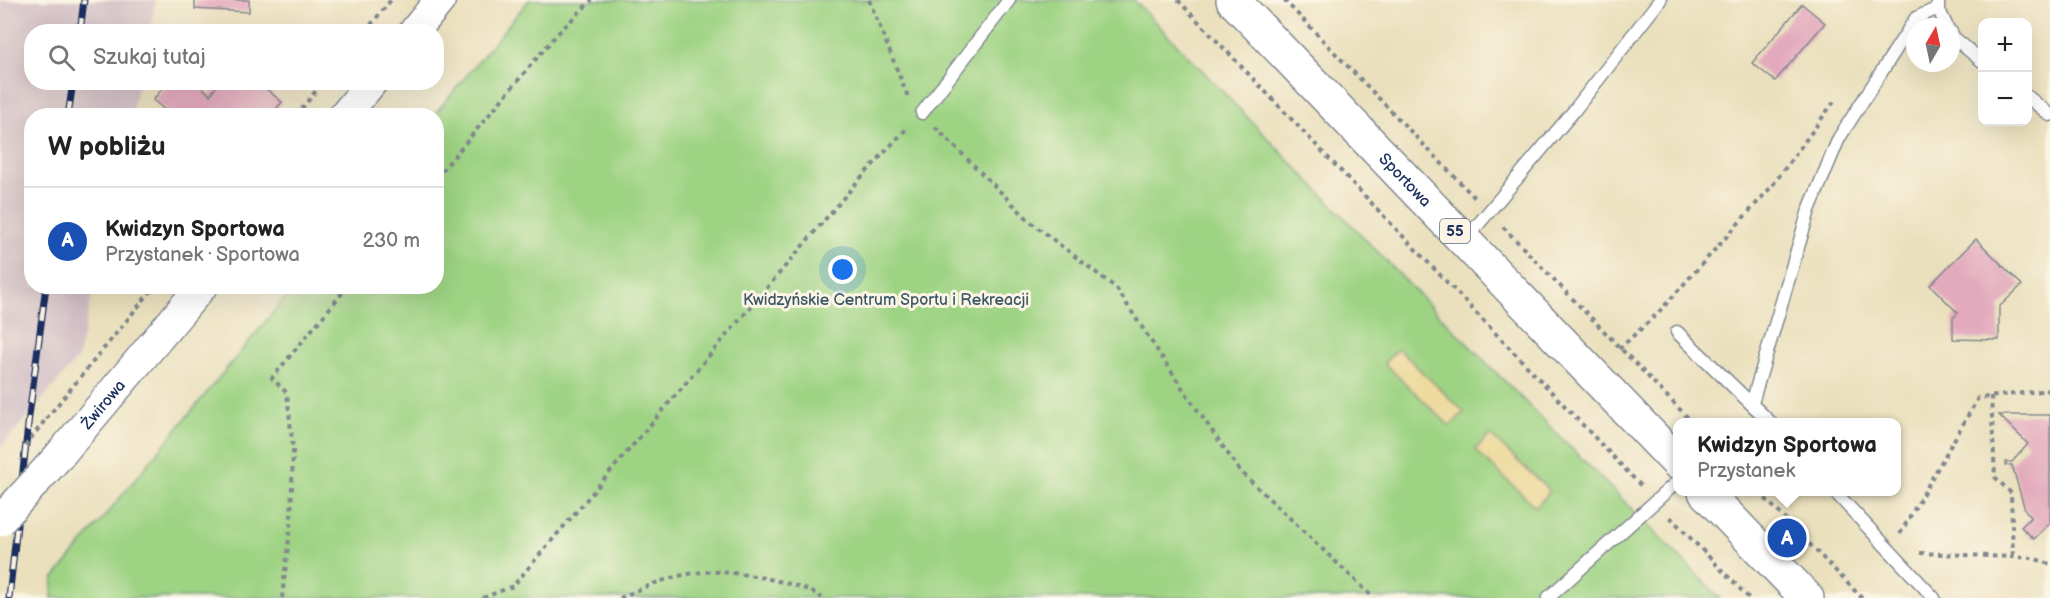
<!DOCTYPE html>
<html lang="pl">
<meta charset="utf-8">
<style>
:root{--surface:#fff;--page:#f2f2f2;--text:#222;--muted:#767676;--line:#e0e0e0;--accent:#d1495b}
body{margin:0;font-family:"Balsamiq Sans",sans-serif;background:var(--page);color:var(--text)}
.controls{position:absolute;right:18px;top:18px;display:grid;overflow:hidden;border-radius:12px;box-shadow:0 6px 24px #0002}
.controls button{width:54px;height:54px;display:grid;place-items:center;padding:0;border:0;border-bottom:2px solid var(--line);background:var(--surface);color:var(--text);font:30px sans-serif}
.compass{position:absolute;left:1906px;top:18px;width:54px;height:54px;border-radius:50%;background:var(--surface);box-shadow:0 6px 24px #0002;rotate:9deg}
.you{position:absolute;left:843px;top:270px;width:21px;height:21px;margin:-15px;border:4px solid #fff;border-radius:50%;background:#1a73e8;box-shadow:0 0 0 9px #1a73e833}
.badge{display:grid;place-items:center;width:39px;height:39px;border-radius:50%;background:var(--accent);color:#fff;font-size:20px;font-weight:700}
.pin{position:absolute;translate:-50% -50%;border:3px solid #fff;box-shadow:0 2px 6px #0006}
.popup{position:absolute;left:1673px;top:418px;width:228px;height:78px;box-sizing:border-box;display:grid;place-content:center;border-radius:12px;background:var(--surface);filter:drop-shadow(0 2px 4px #0005);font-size:20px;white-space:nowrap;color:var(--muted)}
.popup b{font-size:22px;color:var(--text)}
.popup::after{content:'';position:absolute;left:50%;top:100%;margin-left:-12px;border:12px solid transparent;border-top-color:var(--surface)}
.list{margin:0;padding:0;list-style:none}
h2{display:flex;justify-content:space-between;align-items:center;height:78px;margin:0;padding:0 24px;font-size:26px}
h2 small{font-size:20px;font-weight:400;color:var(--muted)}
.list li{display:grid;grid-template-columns:39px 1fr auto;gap:18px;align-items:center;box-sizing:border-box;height:108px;padding:0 24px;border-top:2px solid var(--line)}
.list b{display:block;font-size:22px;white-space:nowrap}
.list p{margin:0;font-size:20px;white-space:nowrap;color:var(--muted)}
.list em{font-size:20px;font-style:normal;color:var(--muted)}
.icon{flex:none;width:33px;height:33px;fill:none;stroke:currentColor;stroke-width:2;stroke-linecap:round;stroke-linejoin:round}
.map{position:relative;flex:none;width:2050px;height:598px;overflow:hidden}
.search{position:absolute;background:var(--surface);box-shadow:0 6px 24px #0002;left:24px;top:24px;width:420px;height:66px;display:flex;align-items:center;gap:15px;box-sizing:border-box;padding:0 21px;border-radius:24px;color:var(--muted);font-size:22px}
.panel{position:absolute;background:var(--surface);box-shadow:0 6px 24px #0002;left:24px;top:108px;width:420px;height:186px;border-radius:24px}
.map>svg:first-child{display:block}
.industrial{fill:#d2bec5}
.green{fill:#9ed383;stroke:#5c8170;stroke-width:1.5}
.sand{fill:#eeda9e;stroke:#84847e;stroke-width:1.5}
.building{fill:#e3aabd}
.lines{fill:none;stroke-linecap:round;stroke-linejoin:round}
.service-casing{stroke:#82888e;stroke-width:15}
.tertiary-casing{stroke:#82888e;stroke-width:33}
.primary-casing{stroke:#82888e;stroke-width:36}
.path{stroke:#82888e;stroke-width:4;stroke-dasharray:4.5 4.5;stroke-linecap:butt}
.service{stroke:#fff;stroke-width:12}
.tertiary{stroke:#fff;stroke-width:30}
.primary{stroke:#fff;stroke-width:33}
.rail-casing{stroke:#1b2f5e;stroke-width:7}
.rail{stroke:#fcf5e5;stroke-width:4.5;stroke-dasharray:14;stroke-linecap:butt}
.tertiary-bridge-casing{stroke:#82888e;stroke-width:33;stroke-linecap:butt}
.path-bridge{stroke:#82888e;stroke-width:4;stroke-dasharray:4.5 4.5;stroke-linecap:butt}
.tertiary-bridge{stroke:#fff;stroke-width:30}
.labels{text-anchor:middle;stroke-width:6;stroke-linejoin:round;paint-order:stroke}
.shield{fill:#fcf5e5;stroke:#5e6a86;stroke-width:1.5}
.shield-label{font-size:15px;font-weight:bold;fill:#1b2f5e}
.street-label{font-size:16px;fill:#1b2f5e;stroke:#fcf5e5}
.park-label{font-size:16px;fill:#3c5867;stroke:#fcf5e5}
</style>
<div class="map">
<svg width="2050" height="598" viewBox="0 0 2050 598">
<rect width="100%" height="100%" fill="#fcf5e5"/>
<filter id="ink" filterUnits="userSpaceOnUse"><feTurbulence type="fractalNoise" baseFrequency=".0167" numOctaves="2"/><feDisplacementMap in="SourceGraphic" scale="12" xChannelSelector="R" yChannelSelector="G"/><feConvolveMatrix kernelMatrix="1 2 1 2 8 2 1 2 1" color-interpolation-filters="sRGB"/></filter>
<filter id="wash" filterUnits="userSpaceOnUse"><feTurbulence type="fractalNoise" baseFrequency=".008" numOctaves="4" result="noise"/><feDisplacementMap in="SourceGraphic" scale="24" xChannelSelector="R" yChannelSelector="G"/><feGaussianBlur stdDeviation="1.35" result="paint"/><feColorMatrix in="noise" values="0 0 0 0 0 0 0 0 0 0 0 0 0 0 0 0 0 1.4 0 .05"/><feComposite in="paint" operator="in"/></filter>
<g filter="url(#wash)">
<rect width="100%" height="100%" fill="#eae0bd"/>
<path class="industrial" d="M0,0H156L149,31L32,32V82L138,83L131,115L32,116V286L94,287L78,358L0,448Z"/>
<path class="green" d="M529,0H1134L1427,303L1720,598H52L53,579L294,287L436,286V116L434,115Z"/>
<path class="sand" d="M1398,349L1464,412L1450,426L1384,363Z
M1490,435L1550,491L1536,507L1475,450Z"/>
<g id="blocks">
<path class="building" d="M195,0H249V12L195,9Z
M1802,4L1825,23L1775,81L1752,63Z
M168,82H197L210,95L220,82H258L282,102L270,116H172L153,100Z
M1976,239L2022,285L1999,307V340L1953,339V318L1958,313L1930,285Z
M1999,415H2050V523L2034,539L2021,527L2031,517L2025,510L2012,465H2006V462H2012L2028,444Z"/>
</g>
</g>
<g filter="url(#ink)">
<use href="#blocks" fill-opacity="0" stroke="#82888e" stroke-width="1.5"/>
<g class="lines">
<defs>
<path id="service" d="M1938,8L1947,27
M1951,32L1954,38L1982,61
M2028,97L2050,115
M922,113L1009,0
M1465,240L1573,112L1660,0
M1677,332L1770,422
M1752,403L1809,210L1839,138L1916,18L1938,8V0
M1835,492L1934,598
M1548,598L1678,481"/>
<g id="tertiary">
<path d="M414,32L440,0"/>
<path d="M344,116L372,82"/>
<path id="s1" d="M59,456L202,286"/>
</g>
<g id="primary">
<path id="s2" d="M1233,0L1678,463"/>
<path d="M1705,492L1807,598"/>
</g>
</defs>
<use href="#service" class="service-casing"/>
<use href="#tertiary" class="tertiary-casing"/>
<use href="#primary" class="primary-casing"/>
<path class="path" d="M869,0L908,97
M1178,0L1642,487
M1284,0L1475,198
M365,32L391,0
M296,116L323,82
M935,127L1033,224L1116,288L1185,392L1240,471L1374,598
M436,178L557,34L592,0
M1503,227L1692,422
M1619,349L1657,314L1772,186L1836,99
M1991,396L1995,477L2011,493L2013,558
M46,419L155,286
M1759,492L1862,598
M1670,517L1749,598
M1900,534L1978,398L2050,390
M1920,553L2033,558L2050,564
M282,598L291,520L293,450L287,393L272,378L348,286
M483,598L513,586L857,182L908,127
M620,598C650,584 685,570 719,572C737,573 756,576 774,580C790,584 809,588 822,598"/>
<use href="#service" class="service"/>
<use href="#tertiary" class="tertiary"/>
<use href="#primary" class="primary"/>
<defs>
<path id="rail" d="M80,32L84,0
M68,116L73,82
M9,598L29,416L46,286"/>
</defs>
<use href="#rail" class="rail-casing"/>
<use href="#rail" class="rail"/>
<defs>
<path id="tertiary-bridge" d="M0,521L59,456"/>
</defs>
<use href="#tertiary-bridge" class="tertiary-bridge-casing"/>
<path class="path-bridge" d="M25,446L46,419"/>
<use href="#tertiary-bridge" class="tertiary-bridge"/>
</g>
</g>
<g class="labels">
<rect class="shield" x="1440" y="219" width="30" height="24" rx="4.5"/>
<g class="shield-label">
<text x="1455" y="236">55</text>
</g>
<g class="street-label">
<text dy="6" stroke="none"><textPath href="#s2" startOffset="249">Sportowa</textPath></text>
<text dy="6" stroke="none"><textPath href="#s1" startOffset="68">Żwirowa</textPath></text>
</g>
<g class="park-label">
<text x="886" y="305">Kwidzyńskie Centrum Sportu i Rekreacji</text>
</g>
</g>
</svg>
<div class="controls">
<button>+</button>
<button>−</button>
</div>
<svg class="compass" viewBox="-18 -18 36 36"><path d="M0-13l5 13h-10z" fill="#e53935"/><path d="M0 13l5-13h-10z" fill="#767676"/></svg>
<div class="you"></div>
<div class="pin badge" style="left:1787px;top:538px;background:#1a4fb4">A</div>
<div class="popup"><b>Kwidzyn Sportowa</b>Przystanek</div>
<div class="search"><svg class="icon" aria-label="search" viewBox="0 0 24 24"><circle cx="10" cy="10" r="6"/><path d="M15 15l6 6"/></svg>Szukaj tutaj</div>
<section class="panel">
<h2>W pobliżu<small></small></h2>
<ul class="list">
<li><span class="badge" style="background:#1a4fb4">A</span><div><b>Kwidzyn Sportowa</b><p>Przystanek · Sportowa</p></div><em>230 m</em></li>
</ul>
</section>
</div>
